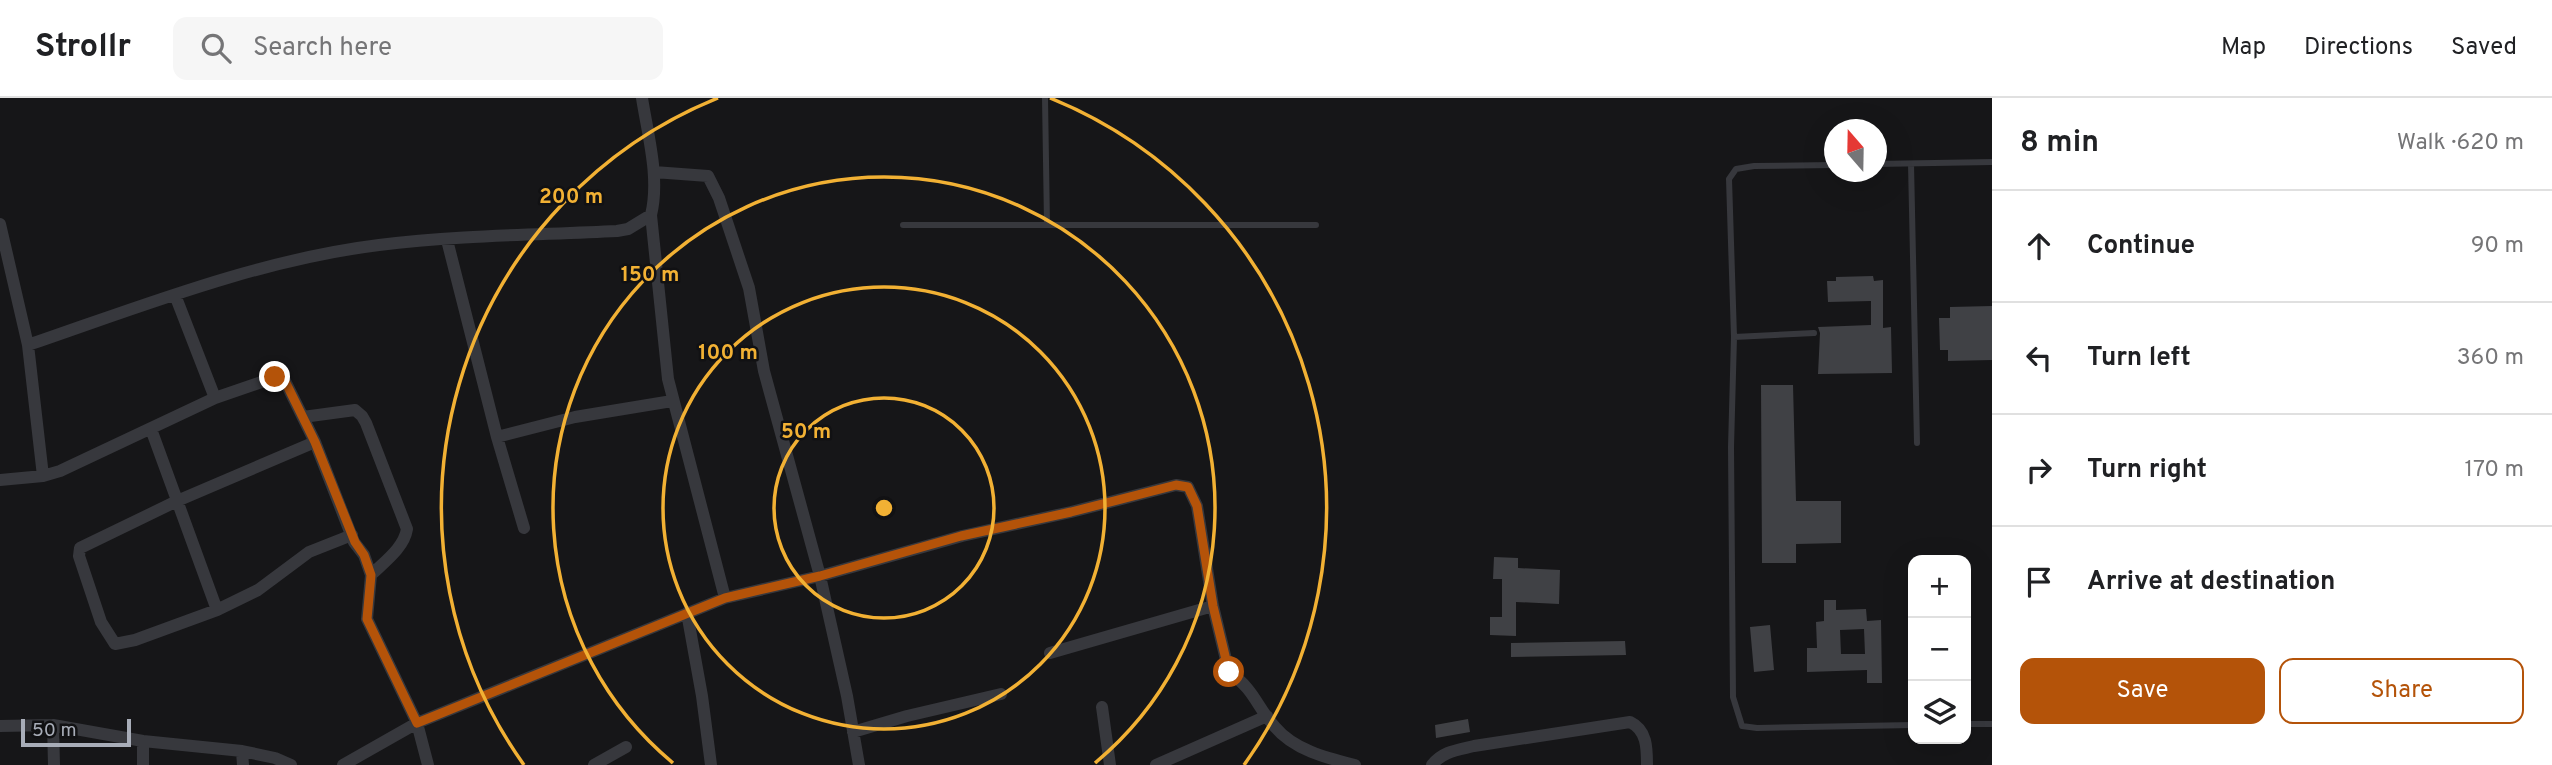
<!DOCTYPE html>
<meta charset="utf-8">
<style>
:root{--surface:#fff;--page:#f6f6f6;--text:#202124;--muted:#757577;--line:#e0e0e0;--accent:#b45309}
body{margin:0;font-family:Overpass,sans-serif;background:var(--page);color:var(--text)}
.controls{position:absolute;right:21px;bottom:21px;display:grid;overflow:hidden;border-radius:14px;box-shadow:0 7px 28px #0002}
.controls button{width:63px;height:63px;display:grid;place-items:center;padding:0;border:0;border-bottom:2px solid var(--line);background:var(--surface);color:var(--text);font:35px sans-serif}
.compass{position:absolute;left:1824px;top:21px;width:63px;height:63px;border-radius:50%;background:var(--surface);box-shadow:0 7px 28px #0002;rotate:340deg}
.scale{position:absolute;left:21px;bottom:18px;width:110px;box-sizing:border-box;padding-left:7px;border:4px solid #a8adb8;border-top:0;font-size:19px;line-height:24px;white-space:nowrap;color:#a8adb8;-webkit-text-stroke:5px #111113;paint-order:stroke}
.stop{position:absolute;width:21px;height:21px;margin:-16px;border:5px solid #b45309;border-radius:50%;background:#fff}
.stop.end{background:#b45309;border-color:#fff;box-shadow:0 2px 7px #0008}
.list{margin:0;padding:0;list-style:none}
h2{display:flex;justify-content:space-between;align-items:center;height:91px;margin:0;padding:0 28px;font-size:30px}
h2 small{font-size:23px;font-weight:400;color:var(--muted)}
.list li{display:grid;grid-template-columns:46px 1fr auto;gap:21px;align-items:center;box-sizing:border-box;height:112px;padding:0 28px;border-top:2px solid var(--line)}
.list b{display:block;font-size:26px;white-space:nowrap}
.list em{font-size:23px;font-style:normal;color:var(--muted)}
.actions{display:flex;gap:14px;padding:21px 28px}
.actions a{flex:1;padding:16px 0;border:2px solid var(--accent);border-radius:14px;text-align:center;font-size:24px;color:var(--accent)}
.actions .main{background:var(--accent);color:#fff}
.icon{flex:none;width:38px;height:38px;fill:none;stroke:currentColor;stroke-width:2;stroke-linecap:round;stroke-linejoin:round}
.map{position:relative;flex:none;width:1992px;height:667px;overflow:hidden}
header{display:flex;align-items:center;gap:42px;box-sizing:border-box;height:98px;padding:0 35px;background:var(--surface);border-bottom:2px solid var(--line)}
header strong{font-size:33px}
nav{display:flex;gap:38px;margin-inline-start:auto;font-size:24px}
.search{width:490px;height:63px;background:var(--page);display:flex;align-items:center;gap:18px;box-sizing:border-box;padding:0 24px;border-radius:14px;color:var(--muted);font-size:26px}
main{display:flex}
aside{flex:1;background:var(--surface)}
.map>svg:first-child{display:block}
.building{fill:#404145;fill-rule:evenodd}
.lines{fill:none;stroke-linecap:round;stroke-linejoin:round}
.service{stroke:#37383d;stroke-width:6}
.minor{stroke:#37383d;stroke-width:12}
.route{stroke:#b45309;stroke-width:9}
.ring{fill:none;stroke:#f2b134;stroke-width:3.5}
.centre{fill:#f2b134;stroke:#111113;stroke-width:3.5}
.ring-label{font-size:21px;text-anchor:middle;font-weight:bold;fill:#f2b134;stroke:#111113;stroke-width:5;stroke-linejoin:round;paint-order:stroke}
</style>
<header>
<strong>Strollr</strong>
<div class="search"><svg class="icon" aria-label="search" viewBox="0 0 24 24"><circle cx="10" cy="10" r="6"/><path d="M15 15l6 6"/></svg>Search here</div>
<nav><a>Map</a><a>Directions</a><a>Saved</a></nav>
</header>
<main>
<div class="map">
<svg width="1992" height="667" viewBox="0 0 1992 667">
<rect width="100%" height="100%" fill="#161618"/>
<path class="building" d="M1873,178L1874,183L1883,182V230L1891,229L1892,275L1818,276L1820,235L1818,229L1871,227V203L1828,204L1827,183H1836V179Z
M1992,208V262L1948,263V252H1940L1939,220H1950V209Z
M1761,287H1793L1796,403H1841V445L1796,446V465H1762Z
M1494,459L1518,460V470L1560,472L1559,506L1516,504V538L1490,537V519H1502V481H1493Z
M1824,502H1836V512L1866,511L1867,523L1881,522L1882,585H1867V572L1807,574V550H1817L1816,524L1824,523ZM1864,531L1865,556H1841L1840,532Z
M1770,527L1774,572L1754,574L1750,529Z
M1625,543L1626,557L1511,559V545Z
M1468,621L1470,634L1436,640L1435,627Z"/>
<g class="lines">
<path class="service" d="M1045,0L1047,126
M1876,66L1992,64
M1911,66L1917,345
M1834,67L1754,68L1736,71L1729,81L1734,239L1731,349L1733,599L1742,628L1757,630L1913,627
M903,127H1316
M1734,239L1814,235
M1966,626H1992"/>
<path class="minor" d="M642,0C648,38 660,80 651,117L668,281L725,500
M654,74L708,78L719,100L749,190L764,273L820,478L847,598L859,667
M0,126L28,247C142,208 258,162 379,147C458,137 538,137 617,133L628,131L651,117
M447,142L497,339L524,430
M175,197L215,300
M28,247L43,378
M303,319L355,312L362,318L366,325L407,431C404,450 384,464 371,477
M151,331L217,512
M497,339L575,319L672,303
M315,344L177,403L80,450L79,458L101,524L115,546L135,542L217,512L258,492L309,454L352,437
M0,382L43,378L60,373L215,300L276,279L284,281L315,344L354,444L364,457L371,477L367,521L417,625L428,667
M687,515L702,598L711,667
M1050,555L1213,508
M1102,609L1110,667
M53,627L54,667
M0,628L53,627L143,643L242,653L275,660L291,667
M853,634L907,618L1001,596
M242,653L243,667
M143,667V643
M343,667L417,625L725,500L820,478L962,438L1071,414L1176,387L1188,389L1197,408L1213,508L1229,574C1255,592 1256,608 1275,629C1294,652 1327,660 1355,667
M594,667L626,649
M1156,667L1267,618
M1432,667C1443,653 1458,652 1474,648L1630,624C1647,632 1647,650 1647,667"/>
</g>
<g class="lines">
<path class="route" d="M275,279L280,278L285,283L315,344L355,444L364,457L371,477L367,521L417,625L725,500L820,478L961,438L1071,414L1176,387L1188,389L1197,408L1213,508L1229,574"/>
</g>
<g class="ring">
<circle cx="884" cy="410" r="110"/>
<circle cx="884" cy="410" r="221"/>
<path d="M673 665A331 331 0 1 1 1095 665"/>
<path d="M524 667A442 442 0 0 1 718 0M1050 0A442 442 0 0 1 1244 667"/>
</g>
<circle cx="884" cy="410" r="10" class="centre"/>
<g class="ring-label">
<text x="571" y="105">200 m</text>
<text x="650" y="183">150 m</text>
<text x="728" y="261">100 m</text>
<text x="806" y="340">50 m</text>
</g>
</svg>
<div class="controls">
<button>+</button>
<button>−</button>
<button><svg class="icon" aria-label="layers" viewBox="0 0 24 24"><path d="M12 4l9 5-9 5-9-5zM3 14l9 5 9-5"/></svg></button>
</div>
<svg class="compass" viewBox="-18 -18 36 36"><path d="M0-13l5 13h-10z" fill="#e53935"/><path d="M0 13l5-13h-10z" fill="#757577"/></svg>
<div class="scale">50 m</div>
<div class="stop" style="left:1229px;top:574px"></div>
<div class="stop end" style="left:275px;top:279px"></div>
</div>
<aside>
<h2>8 min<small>Walk · 620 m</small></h2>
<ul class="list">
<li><svg class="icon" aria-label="ahead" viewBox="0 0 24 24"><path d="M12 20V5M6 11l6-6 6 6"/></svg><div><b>Continue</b></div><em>90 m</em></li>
<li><svg class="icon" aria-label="left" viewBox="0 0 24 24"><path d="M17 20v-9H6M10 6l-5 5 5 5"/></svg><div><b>Turn left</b></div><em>360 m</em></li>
<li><svg class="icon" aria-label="right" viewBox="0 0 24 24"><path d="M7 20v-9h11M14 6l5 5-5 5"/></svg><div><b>Turn right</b></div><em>170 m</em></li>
<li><svg class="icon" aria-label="arrive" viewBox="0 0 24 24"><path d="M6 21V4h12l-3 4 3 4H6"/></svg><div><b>Arrive at destination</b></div></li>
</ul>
<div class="actions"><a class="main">Save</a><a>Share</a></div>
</aside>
</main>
